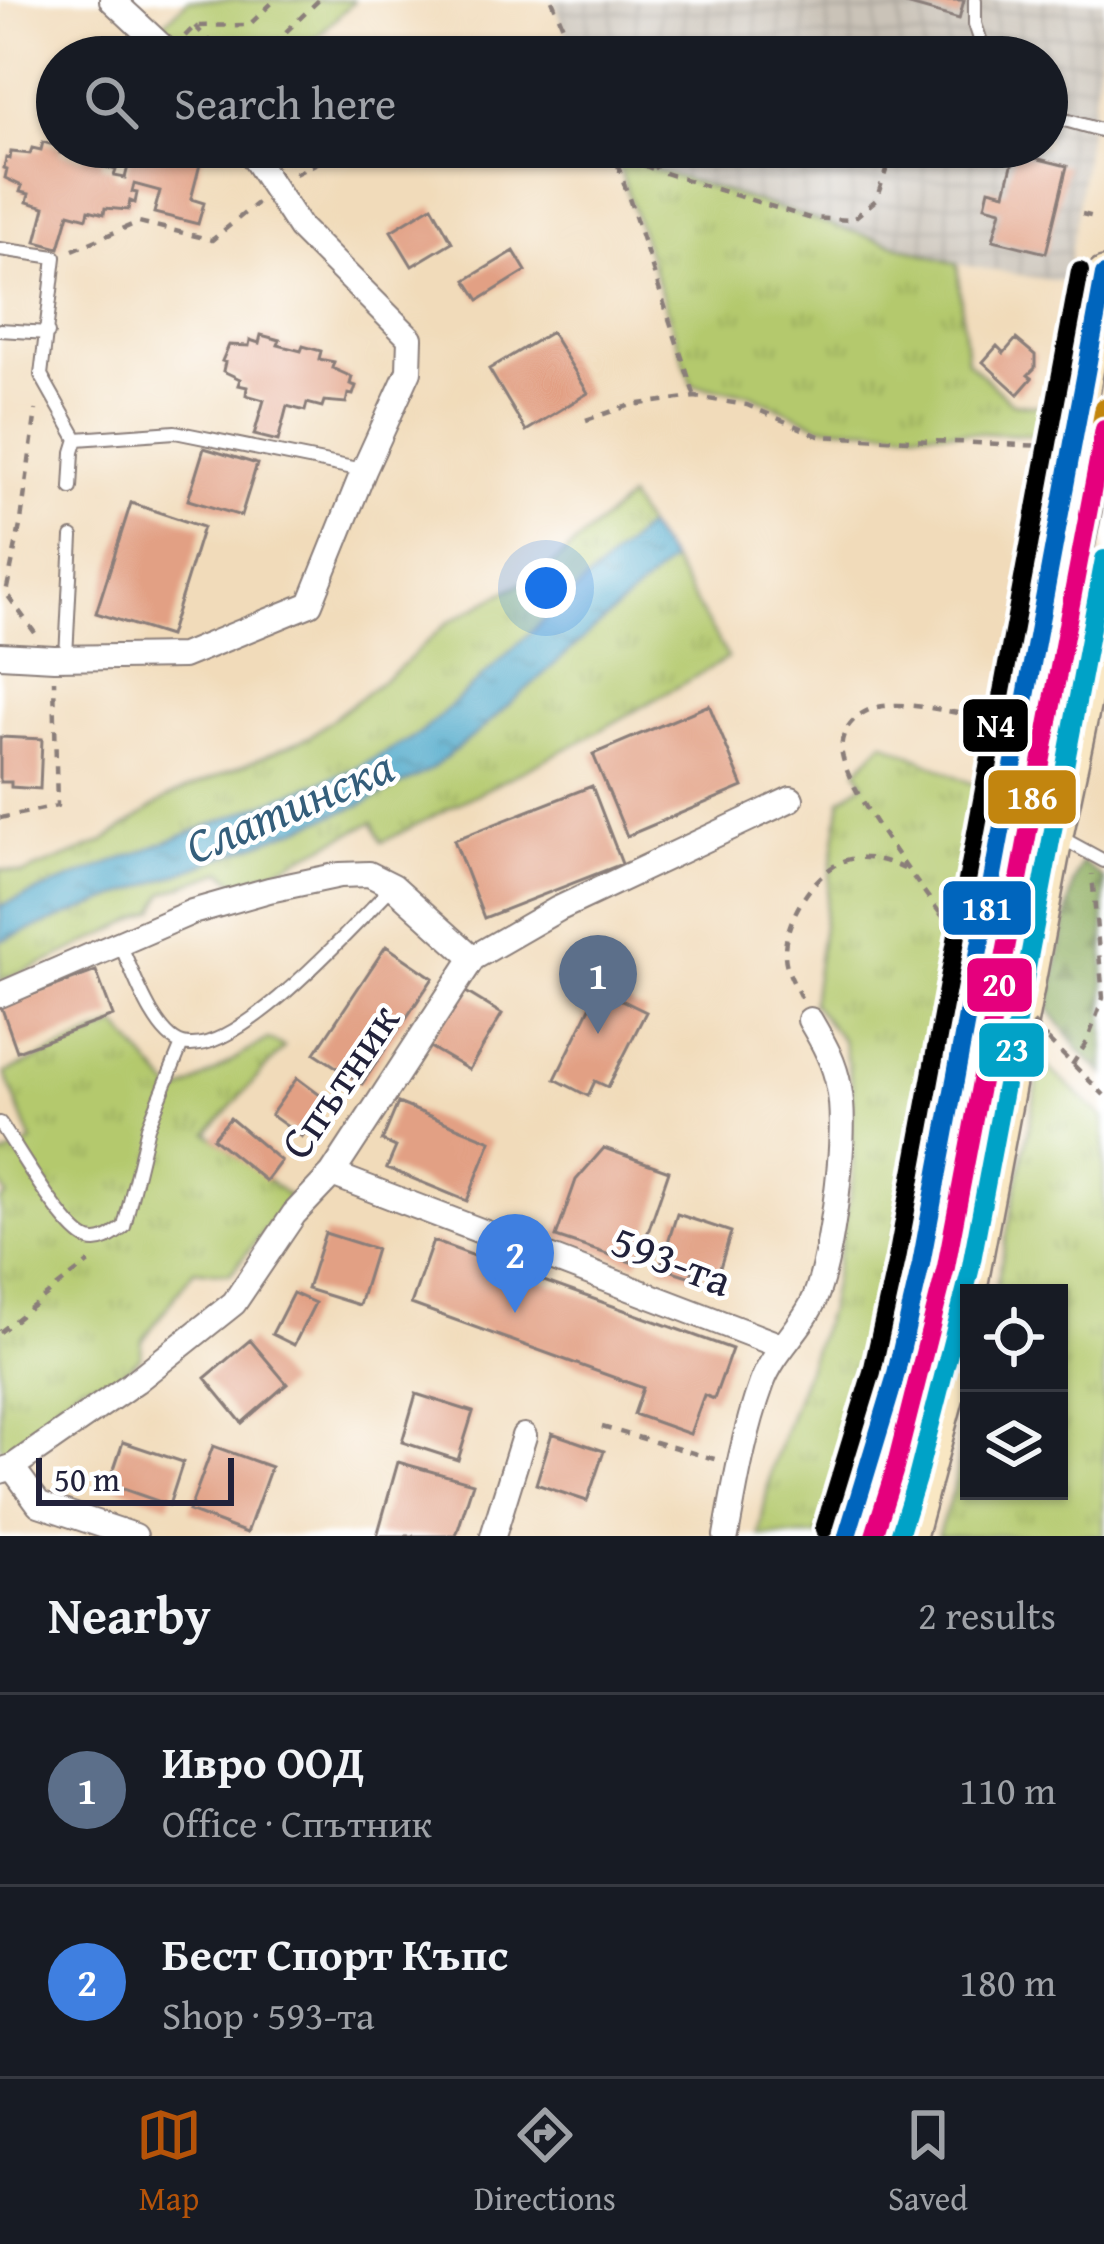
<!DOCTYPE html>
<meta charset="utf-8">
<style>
:root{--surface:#171b24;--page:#242831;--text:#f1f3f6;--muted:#9ea1a6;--line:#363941;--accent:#b45309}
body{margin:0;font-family:"Gentium Book Plus",serif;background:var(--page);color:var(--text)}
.controls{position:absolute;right:36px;bottom:36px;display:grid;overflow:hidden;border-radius:0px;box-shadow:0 3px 9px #0004}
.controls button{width:108px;height:108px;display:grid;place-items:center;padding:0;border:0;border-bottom:3px solid var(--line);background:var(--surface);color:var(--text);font:60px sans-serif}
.scale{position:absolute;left:36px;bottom:30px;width:198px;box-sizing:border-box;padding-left:12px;border:6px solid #22223b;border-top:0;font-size:33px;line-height:42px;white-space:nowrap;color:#22223b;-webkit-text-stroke:9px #fff;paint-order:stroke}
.you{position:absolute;left:546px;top:588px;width:42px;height:42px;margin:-30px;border:9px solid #fff;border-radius:50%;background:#1a73e8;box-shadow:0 0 0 18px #1a73e833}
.badge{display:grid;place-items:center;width:78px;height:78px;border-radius:50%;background:var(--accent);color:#fff;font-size:39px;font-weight:700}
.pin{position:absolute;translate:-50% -99px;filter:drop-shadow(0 3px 6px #0008)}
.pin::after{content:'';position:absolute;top:63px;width:42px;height:36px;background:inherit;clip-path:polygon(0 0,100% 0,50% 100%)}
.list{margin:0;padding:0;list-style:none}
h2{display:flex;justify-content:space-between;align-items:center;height:156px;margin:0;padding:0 48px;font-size:51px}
h2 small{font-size:39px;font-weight:400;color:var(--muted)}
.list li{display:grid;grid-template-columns:78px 1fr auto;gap:36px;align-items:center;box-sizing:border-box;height:192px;padding:0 48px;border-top:3px solid var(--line)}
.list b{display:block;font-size:45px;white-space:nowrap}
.list p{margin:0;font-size:39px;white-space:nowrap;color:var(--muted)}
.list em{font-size:39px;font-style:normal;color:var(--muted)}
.icon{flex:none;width:66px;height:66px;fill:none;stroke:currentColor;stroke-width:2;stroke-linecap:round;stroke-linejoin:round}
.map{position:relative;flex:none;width:1104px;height:1536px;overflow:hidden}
.search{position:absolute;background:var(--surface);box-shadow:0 3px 9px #0004;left:36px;right:36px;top:36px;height:132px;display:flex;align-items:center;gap:30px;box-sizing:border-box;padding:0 42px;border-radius:66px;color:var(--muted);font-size:45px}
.sheet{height:540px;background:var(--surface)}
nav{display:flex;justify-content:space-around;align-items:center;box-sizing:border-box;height:168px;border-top:3px solid var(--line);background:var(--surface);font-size:33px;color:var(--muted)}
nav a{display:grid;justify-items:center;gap:6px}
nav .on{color:var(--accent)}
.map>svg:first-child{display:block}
.industrial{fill:url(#industrial-grid)}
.grass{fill:url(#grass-tufts);stroke:#6b7654;stroke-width:3}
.forest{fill:url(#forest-firs);stroke:#58684e;stroke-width:3}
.green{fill:#b4c96d;stroke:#6b7654;stroke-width:3}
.water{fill:url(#water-ripples);stroke:#366482;stroke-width:3}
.building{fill:#e2a084}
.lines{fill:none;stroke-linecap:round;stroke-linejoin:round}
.lane-casing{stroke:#8a7e7a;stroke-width:16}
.street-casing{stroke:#8a7e7a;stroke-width:28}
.secondary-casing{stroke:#8a7e7a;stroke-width:38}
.path{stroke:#8a7e7a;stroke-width:4.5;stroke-dasharray:9 9;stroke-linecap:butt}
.lane{stroke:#fff;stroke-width:12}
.street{stroke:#fff;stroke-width:24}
.secondary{stroke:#f9e7c3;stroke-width:33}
.path-bridge{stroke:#8a7e7a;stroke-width:4.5;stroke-dasharray:9 9;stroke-linecap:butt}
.bus-1-casing{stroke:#fff;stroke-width:27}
.bus-2-casing{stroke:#fff;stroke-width:27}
.bus-3-casing{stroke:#fff;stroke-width:27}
.bus-1{stroke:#0065bd;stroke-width:18}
.bus-2{stroke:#c2850f;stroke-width:18}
.bus-3{stroke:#000;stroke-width:18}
.tram-1-casing{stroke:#fff;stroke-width:27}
.tram-2-casing{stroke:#fff;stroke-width:27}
.tram-1{stroke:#e5007d;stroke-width:18}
.tram-2{stroke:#02a2c7;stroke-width:18}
.labels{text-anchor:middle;stroke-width:9;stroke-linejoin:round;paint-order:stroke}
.street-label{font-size:45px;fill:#22223b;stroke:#fff}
.water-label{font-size:48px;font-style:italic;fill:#345e7b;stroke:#fff}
.line-badge{stroke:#fff;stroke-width:4.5}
.badge-label{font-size:33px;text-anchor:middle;font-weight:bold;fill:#fff}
</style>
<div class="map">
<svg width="1104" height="1536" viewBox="0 0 1104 1536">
<defs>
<pattern id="industrial-grid" width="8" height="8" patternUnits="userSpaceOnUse" patternTransform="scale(3)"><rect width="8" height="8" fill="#cac3b8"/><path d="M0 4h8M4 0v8" fill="none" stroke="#ada79f"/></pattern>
<pattern id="grass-tufts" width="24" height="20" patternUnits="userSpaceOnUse" patternTransform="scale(3)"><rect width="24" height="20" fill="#b4c96d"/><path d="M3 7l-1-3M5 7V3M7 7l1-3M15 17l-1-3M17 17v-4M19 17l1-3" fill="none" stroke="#9aac5f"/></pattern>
<pattern id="forest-firs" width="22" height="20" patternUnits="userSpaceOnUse" patternTransform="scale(3)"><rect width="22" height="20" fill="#8fad60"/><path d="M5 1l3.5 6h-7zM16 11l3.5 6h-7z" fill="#748c50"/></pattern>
<pattern id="water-ripples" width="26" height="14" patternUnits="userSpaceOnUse" patternTransform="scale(3)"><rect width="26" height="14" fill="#4ba7c9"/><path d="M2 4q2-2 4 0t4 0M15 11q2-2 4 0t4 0" fill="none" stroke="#3e88a4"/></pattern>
</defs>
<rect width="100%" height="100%" fill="#fff"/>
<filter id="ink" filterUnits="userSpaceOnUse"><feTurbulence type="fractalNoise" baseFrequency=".00833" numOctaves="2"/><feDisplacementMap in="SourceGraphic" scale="24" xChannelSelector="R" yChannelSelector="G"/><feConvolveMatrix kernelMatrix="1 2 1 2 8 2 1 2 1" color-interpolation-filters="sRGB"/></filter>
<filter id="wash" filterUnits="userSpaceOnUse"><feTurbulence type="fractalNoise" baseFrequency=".004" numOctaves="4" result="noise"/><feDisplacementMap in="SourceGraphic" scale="48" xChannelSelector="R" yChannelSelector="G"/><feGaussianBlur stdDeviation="2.7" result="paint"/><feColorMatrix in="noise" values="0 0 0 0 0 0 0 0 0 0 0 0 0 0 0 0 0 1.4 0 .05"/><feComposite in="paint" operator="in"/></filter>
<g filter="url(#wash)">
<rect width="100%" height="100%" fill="#f1dbba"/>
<path class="industrial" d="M552,0H1104V33L1066,283L957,264L658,171L614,152L612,147H1047V57H576Z"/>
<path class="grass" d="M614,152L658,171L957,264L967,361L1012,403L1050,407L1046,436L821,426L747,393L692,385Z
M628,498L646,527L421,733L356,769L0,906V869L23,874L101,843L168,797L309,737L399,668L447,623L546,570Z
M671,561L728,658L585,739L382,842L373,822L273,871L237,884L223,871L164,893L155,910L56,958L0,981V941L363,804L477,733Z
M884,742L979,787C957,901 936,1014 915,1128C890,1266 863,1403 817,1536H759L771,1469L828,1310L853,1178L852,1086L843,1041L812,1003L841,799L864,783L857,770Z
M117,1025L176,1095L268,1039L284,1047L208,1133L291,1198L230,1274L194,1270L142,1341L141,1357L117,1378L82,1384L56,1404V1428L15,1457L0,1446V1201L7,1196L0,1182V1158L32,1142L5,1073Z
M1042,1062L1104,1118V1536H937L953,1491L969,1415V1491H1059V1293H995Z"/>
<path class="forest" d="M1082,862L1104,880V1075L1081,1052L1049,1009L1073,883Z"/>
<path class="green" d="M188,0H353L354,1L296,57H186L159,28Z"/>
<path class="water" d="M646,527L671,561L477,733L430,770L363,804L0,941V906L355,769L421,733Z"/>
<g id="blocks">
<path class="building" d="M892,0H964L959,19Z
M43,142L61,147L60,153L83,159L85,153L103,158L101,166L116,170L114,176L125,178L133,147L204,149L191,199L204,203L198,224L154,213L160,191L134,184L132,192L137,193L135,203L130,201L128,210L105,208L104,214L89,210L87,218L69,213L59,248L36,242L45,207L27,202L29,194L20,192L22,186L5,178L7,169L4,168L6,158L10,159L11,152L30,154L32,148L41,150Z
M1015,153L1067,166L1046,253L993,240L1001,210L985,206L989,189L1005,193Z
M432,206L452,242L412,266L391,231Z
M514,251L526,271L479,300L466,280Z
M551,332L588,393L526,431L489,369Z
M261,335L280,340L278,345L301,351L303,346L321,351L319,359L334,362L332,368L352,377L350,384L356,386L353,395L348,394L346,403L324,401L322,407L307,403L305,411L287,406L278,441L254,435L264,400L246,395L247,387L238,385L240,379L223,371L225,362L222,361L229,345L249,346L250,340L259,343Z
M1016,339L1035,355V368L1028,375L1032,378L1018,394L983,362L997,346L1004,353Z
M204,448L257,464L241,516L188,500Z
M131,503L203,527L169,636L96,613Z
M709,705L743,787L627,836L593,754Z
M0,737L42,739L40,789L11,787V782H0Z
M592,786L622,864L484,918L454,840Z
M386,946L433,978L362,1084L315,1053Z
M96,971L113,1016L17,1051L1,1006Z
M461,989L502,1014L469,1070L428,1046Z
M599,989L646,1012L608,1087L595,1081L588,1096L555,1079Z
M297,1078L328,1101L302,1137L271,1115Z
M398,1103L491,1141L467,1201L387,1168L396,1147L382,1141Z
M230,1118L281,1161L266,1181L213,1138Z
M604,1148L669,1171L637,1264L556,1237L576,1180Z
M677,1214L731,1232L717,1277L693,1269L691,1277L660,1267Z
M325,1233L376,1249L359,1305L307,1289Z
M433,1241L732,1349L714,1399L704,1395L690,1434L634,1414L643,1388L411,1304Z
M293,1293L315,1303L294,1345L272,1334Z
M250,1340L287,1384L242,1423L205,1378Z
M416,1394L473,1412L458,1460L402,1442Z
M552,1433L604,1451L587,1501L536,1484Z
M123,1442L183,1462L169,1505L109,1484Z
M213,1446L271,1467L247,1533L189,1511Z
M398,1462L473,1483L456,1536H377Z"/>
</g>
</g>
<g filter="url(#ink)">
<use href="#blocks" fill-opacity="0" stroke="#8a7e7a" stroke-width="3"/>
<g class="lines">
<defs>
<path id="lane" d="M975,0V24L986,57
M1047,115L1104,131
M0,249L55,257L41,375L77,439L175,432L363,470
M0,330L48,333
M71,488L73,452L77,439
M66,657L72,537
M1058,836L1104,861
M120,944C132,969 154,1036 183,1044C238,1058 356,923 393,886
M0,1123C16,1146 65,1232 89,1240C102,1244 113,1235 124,1227L148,1127L182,1044
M878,1536L934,1336L1104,465"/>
<path id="street" d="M112,0L173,57
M0,655L54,658L183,656L310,604L364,470L409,371L410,338L300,228L247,147
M0,995L192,912L269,890L340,875L369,874L393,886L473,958
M332,1174L781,1346
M12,1467L39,1504L135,1536
M0,1471L12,1467L136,1381L234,1303L294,1214L332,1174L473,958L558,909L791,799
M493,1536L524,1436
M726,1536C735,1485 744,1432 762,1383C774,1350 802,1329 815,1298C832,1256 848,1132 839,1088C835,1063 823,1042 810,1020"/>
<path id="secondary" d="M969,1293L1056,835L1104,607
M847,1536L895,1378L921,1264L1104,275
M909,1536L950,1384L969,1294"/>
</defs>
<use href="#lane" class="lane-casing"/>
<use href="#street" class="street-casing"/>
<use href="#secondary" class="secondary-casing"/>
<path class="path" d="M552,0L576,57
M195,26L224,57
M185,36L195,26L249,25L275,0
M260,57L319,0
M559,147L573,155L614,152L655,170
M612,147L695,397
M641,147L658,171L809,218L852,220L876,200L894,147
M295,174L349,147
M1082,214L1094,217
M73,250L139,222L212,240L257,203
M586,420L631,405L695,397L747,405L819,436L1045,446
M35,633L6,593L21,521L36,410
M0,818L57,806L54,680
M940,913C914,878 849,794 842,754C838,731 856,712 878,707C909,700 957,714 989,719
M801,998C795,985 785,969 785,954C784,924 808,883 834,866C856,851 885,859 906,870
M1048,1040L1104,1095
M1072,1065L1087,1042L1103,998L1092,874
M0,1332L89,1262
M602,1427L718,1460"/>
<use href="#lane" class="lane"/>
<use href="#street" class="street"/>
<use href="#secondary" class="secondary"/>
<path class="path-bridge" d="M940,913L1047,1039"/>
<defs>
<path id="bus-1" d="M847,1536L895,1378L921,1264L1104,275"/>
<path id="bus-2" d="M872,1536L918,1385L945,1268L1104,407"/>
<path id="bus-3" d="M824,1529L872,1372L897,1259L1080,271"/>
</defs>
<use href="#bus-1" class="bus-1-casing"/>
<use href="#bus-2" class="bus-2-casing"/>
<use href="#bus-3" class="bus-3-casing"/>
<use href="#bus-1" class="bus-1"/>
<use href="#bus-2" class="bus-2"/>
<use href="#bus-3" class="bus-3"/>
<defs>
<path id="tram-1" d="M874,1536L894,1472L946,1267L1104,429"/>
<path id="tram-2" d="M899,1536L917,1478L970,1271L1104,559"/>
</defs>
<use href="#tram-1" class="tram-1-casing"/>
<use href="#tram-2" class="tram-2-casing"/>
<use href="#tram-1" class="tram-1"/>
<use href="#tram-2" class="tram-2"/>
</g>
</g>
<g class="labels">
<g class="street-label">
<text transform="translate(339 1081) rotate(-56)" y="16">Спътник</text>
<text transform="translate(672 1260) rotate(21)" y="16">593-та</text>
</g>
<g class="water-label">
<text transform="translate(289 806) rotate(-23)" y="17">Слатинска</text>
</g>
</g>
<g class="line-badge">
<rect x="961" y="697" width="69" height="57" rx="12" fill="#000"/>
<rect x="986" y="768" width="92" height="58" rx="12" fill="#c2850f"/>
<rect x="941" y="879" width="92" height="58" rx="12" fill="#0065bd"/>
<rect x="965" y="956" width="69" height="58" rx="12" fill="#e5007d"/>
<rect x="977" y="1021" width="69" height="58" rx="12" fill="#02a2c7"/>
</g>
<g class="badge-label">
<text x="996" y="737">N4</text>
<text x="1032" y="809">186</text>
<text x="987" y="920">181</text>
<text x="999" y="996">20</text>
<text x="1012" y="1061">23</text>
</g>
</svg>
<div class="controls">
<button><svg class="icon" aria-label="locate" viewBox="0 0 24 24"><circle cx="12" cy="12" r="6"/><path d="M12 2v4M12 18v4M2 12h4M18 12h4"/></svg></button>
<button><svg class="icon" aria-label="layers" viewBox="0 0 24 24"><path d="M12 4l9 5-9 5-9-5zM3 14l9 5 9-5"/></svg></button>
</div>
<div class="scale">50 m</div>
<div class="you"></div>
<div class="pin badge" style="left:598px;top:1034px;background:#5c6f8a">1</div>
<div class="pin badge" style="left:515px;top:1313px;background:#3f7fe0">2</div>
<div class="search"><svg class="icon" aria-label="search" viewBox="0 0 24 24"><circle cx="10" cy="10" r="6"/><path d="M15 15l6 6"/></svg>Search here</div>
</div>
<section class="sheet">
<h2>Nearby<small>2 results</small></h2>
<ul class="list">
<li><span class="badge" style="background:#5c6f8a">1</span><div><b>Ивро ООД</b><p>Office · Спътник</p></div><em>110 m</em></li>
<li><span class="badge" style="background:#3f7fe0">2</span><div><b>Бест Спорт Къпс</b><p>Shop · 593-та</p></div><em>180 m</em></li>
</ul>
</section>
<nav>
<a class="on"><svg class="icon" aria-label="map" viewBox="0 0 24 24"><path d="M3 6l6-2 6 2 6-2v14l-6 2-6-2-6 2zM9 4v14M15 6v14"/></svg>Map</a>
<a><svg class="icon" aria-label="directions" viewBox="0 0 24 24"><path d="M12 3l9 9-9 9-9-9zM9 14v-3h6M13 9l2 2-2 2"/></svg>Directions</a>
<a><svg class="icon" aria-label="saved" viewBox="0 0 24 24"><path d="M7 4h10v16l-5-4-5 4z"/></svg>Saved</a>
</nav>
